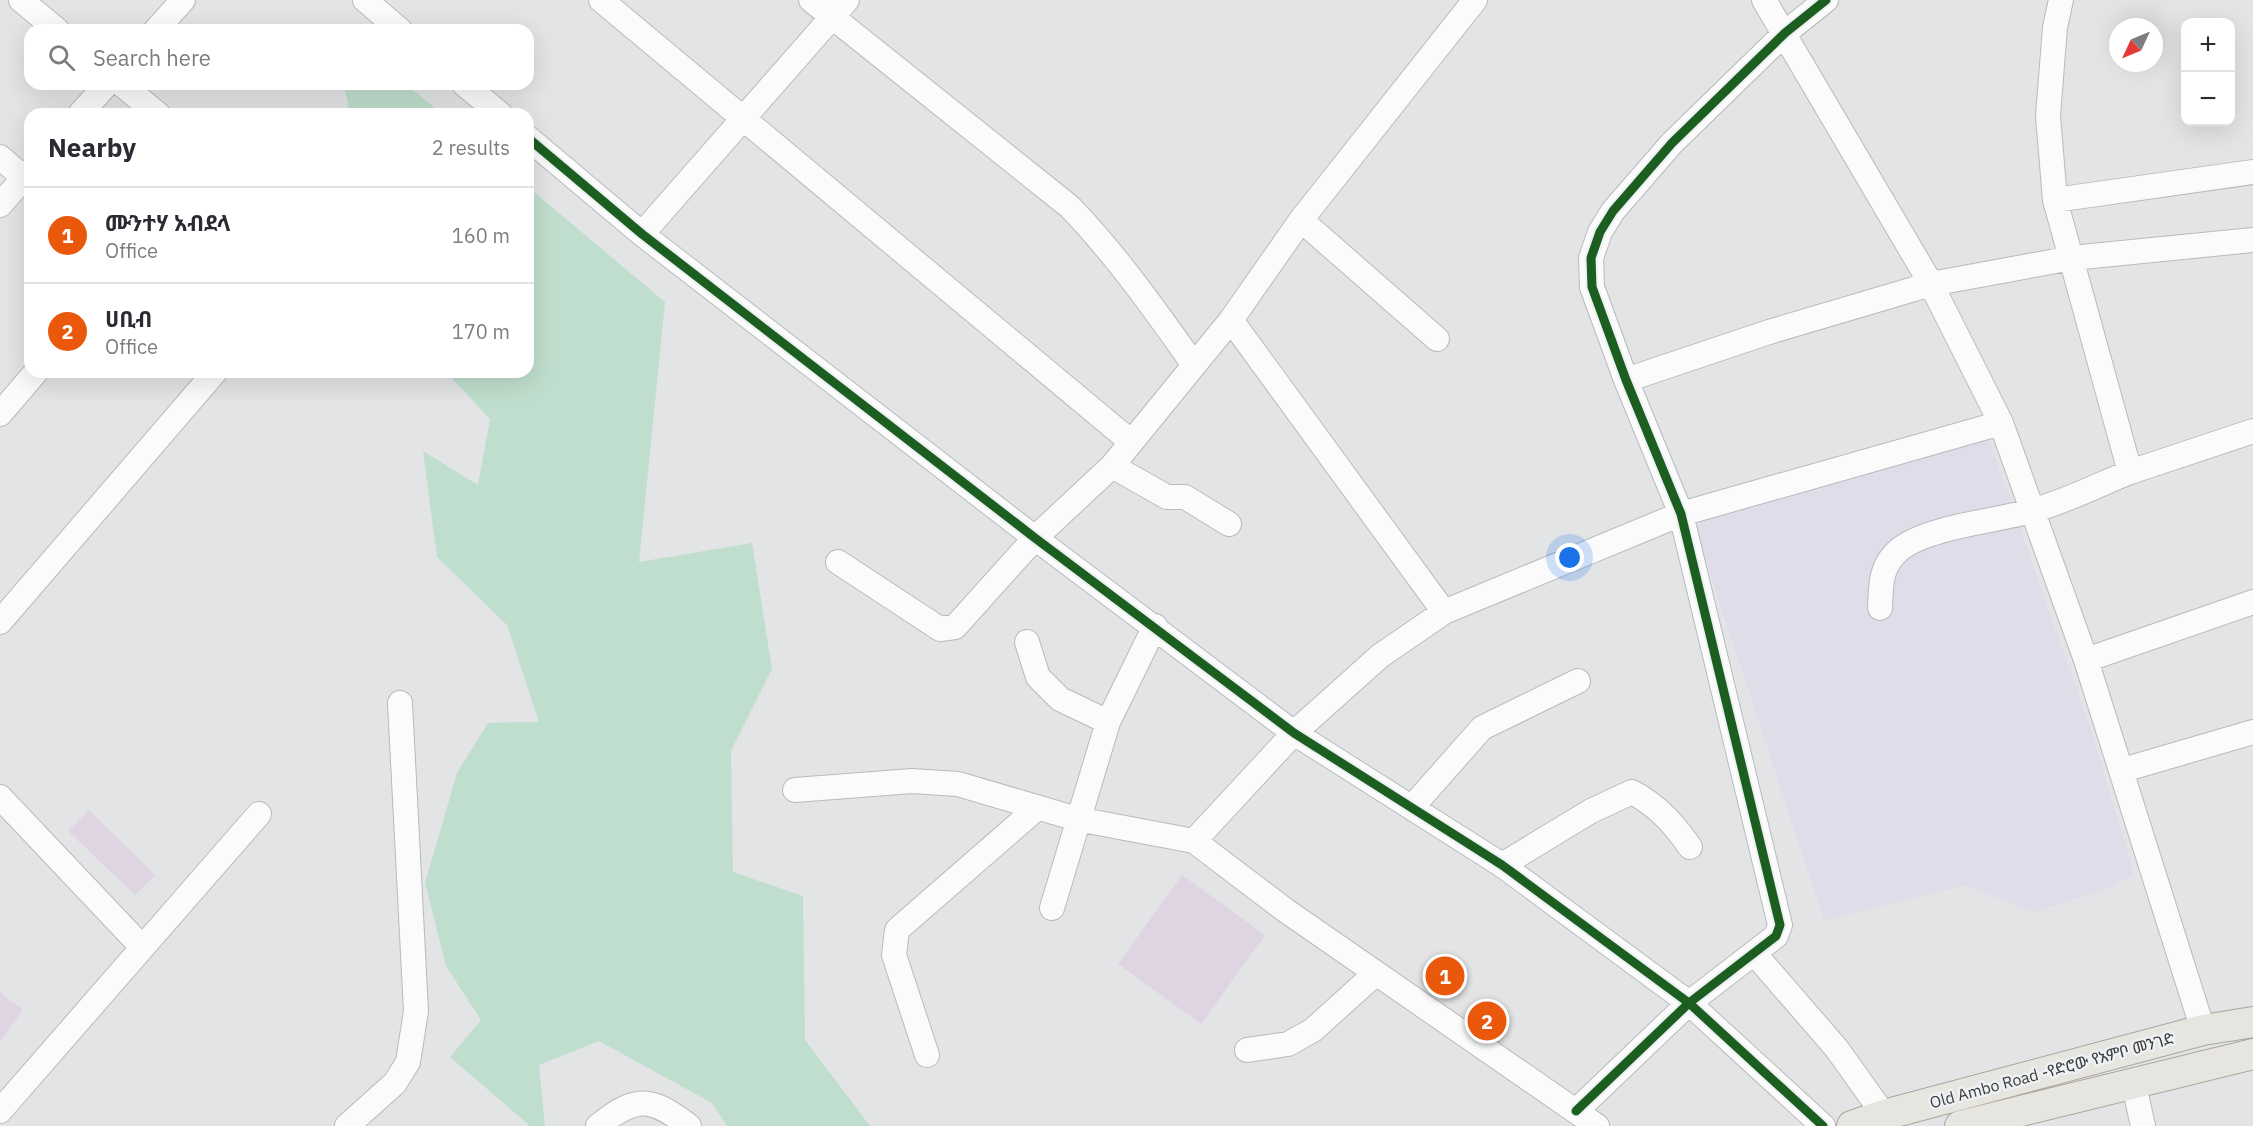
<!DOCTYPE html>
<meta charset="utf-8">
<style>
:root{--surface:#fff;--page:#f7f7f7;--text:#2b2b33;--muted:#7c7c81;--line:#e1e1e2;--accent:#ea580c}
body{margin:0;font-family:"IBM Plex Sans","Noto Sans Ethiopic",sans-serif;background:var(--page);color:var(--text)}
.controls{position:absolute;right:18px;top:18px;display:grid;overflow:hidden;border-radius:12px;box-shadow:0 6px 24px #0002}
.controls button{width:54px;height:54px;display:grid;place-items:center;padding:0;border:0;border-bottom:2px solid var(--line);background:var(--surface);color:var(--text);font:30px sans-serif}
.compass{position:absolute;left:2109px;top:18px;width:54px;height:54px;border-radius:50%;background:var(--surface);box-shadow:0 6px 24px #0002;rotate:226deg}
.you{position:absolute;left:1570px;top:558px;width:21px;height:21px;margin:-15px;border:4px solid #fff;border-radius:50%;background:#1a73e8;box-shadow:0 0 0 9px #1a73e833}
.badge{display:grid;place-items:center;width:39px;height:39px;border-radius:50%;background:var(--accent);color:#fff;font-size:20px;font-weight:700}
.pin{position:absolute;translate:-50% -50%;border:3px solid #fff;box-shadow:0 2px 6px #0006}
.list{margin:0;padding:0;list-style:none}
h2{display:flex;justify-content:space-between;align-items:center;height:78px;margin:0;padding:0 24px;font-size:26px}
h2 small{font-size:20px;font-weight:400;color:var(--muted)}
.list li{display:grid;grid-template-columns:39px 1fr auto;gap:18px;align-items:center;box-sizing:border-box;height:96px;padding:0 24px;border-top:2px solid var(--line)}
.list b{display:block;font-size:22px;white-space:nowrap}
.list p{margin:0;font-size:20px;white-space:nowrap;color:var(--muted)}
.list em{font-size:20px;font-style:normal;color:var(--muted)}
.icon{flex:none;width:33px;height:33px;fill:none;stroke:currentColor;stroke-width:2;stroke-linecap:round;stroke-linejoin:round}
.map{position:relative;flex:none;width:2253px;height:1126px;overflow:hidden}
.search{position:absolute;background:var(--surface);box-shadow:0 6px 24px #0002;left:24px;top:24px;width:510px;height:66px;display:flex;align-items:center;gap:15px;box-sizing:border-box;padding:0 21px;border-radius:18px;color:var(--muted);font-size:22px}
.panel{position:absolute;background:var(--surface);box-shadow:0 6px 24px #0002;left:24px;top:108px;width:510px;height:270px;border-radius:18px}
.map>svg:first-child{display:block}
.industrial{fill:#e0dce9}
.green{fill:#c0decd}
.building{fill:#dfd5e2}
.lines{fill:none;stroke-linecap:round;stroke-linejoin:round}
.minor-casing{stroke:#b9babc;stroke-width:26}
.major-casing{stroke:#a9a69c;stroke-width:32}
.minor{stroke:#fbfbfb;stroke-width:24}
.major{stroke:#e7e5df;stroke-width:30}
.cycleway-casing{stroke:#eef1f4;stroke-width:13}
.cycleway{stroke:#1b5e20;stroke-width:9}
.labels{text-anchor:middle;stroke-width:5;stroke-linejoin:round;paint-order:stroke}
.street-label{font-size:16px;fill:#3a3b3c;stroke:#eef1f4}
</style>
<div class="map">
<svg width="2253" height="1126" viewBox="0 0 2253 1126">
<rect width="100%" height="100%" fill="#e2e4e6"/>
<path class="industrial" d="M1987,434L2093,737L2134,874L2108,888L2034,912L1965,885L1824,920L1692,518Z"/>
<path class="green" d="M344,84H406L442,114H350Z
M528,187L665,302L639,562L752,543L772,669L731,751L733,872L803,896L805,1040L870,1126H727L712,1103L599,1041L539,1065L545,1126H530L450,1057L481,1020L446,966L425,883L457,773L488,723L539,722L507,625L437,557L423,451L478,485L490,419L446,372H528Z"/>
<path class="building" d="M89,810L155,875L135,895L68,831Z
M1182,875L1265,935L1201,1024L1118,964Z
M0,992L23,1010L0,1041Z"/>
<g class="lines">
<defs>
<path id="minor" d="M21,0L57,30
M365,0L400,30
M601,0L1130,441
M811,0L1070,207C1117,256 1155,310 1194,365
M1764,0L1931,284L2001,423L2086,660L2203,1030
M156,30L183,0
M121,84L158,114
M464,84L500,114
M80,114L107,84
M528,138L642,234L1035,538L1294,733L1502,865L1689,1003L1823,1126
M0,157L30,183
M2055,200L2253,172
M0,205L30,171
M1301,220L1437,339
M642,234L847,0
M1231,320L1444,612
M1626,380L1769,332L1931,284L2072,258L2253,240
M0,414L36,372
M1112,466L1167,497H1185L1229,524
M2130,472L2253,431
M838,562L940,629L955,627L1035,538L1112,466L1231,320L1301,220L1475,0
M1880,608C1881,585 1880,566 1899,550C1926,527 1996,521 2031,511C2065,502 2098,485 2130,472L2055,200L2048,116L2055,27L2061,0
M0,622L215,372
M1027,642L1038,677L1060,699L1108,722
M2086,660L2253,602
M2123,770L2253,732
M795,790L912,781L958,784L1077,819L1194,841
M0,797L141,946
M1413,806L1482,728L1578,681
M1502,865L1591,811L1632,792C1658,806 1673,823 1690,847
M1052,908L1108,722L1155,626
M1754,953L1837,1049L1884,1115
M1247,1050L1288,1044L1313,1030L1375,974
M927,1055L894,955L897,930L1037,808
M2134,1085L2143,1126
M0,1111L259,814
M1576,1111L1689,1003L1776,936L1780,925L1681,514L1626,380L1592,287L1591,258L1600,232L1613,211L1672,143L1785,33L1826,0
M347,1126L395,1083L408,1062L416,1011L400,703
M598,1126C636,1095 651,1097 689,1126
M1597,1126L1285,910L1194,841L1294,733L1380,656L1444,612L1681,514L2001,423"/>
<path id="major" d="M1852,1126L1884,1115L2203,1030L2253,1022
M1960,1126L2253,1054"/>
</defs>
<use href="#minor" class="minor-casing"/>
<use href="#major" class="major-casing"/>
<use href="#minor" class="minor"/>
<use href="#major" class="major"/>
<defs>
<path id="cycleway" d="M528,138L642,234L1035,538L1294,733L1502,865L1689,1003L1823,1126
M1576,1111L1689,1003L1776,936L1780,925L1681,514L1626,380L1592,287L1591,258L1600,232L1613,211L1672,143L1785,33L1826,0"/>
</defs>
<use href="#cycleway" class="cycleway-casing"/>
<use href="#cycleway" class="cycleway"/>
</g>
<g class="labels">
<g class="street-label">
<text transform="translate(2052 1070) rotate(-15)" y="6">Old Ambo Road -የድሮው የአምቦ መንገድ</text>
</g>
</g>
</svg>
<div class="controls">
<button>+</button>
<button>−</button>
</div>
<svg class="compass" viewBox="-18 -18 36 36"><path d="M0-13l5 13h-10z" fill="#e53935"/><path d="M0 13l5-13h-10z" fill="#7c7c81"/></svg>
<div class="you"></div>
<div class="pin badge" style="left:1445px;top:976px">1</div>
<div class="pin badge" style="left:1487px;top:1021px">2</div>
<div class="search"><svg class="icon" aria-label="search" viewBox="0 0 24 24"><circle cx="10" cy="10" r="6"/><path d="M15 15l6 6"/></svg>Search here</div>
<section class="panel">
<h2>Nearby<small>2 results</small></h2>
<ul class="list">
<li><span class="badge">1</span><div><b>ሙንተሃ አብደላ</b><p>Office</p></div><em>160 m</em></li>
<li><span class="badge">2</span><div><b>ሀቢብ</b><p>Office</p></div><em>170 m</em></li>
</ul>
</section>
</div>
